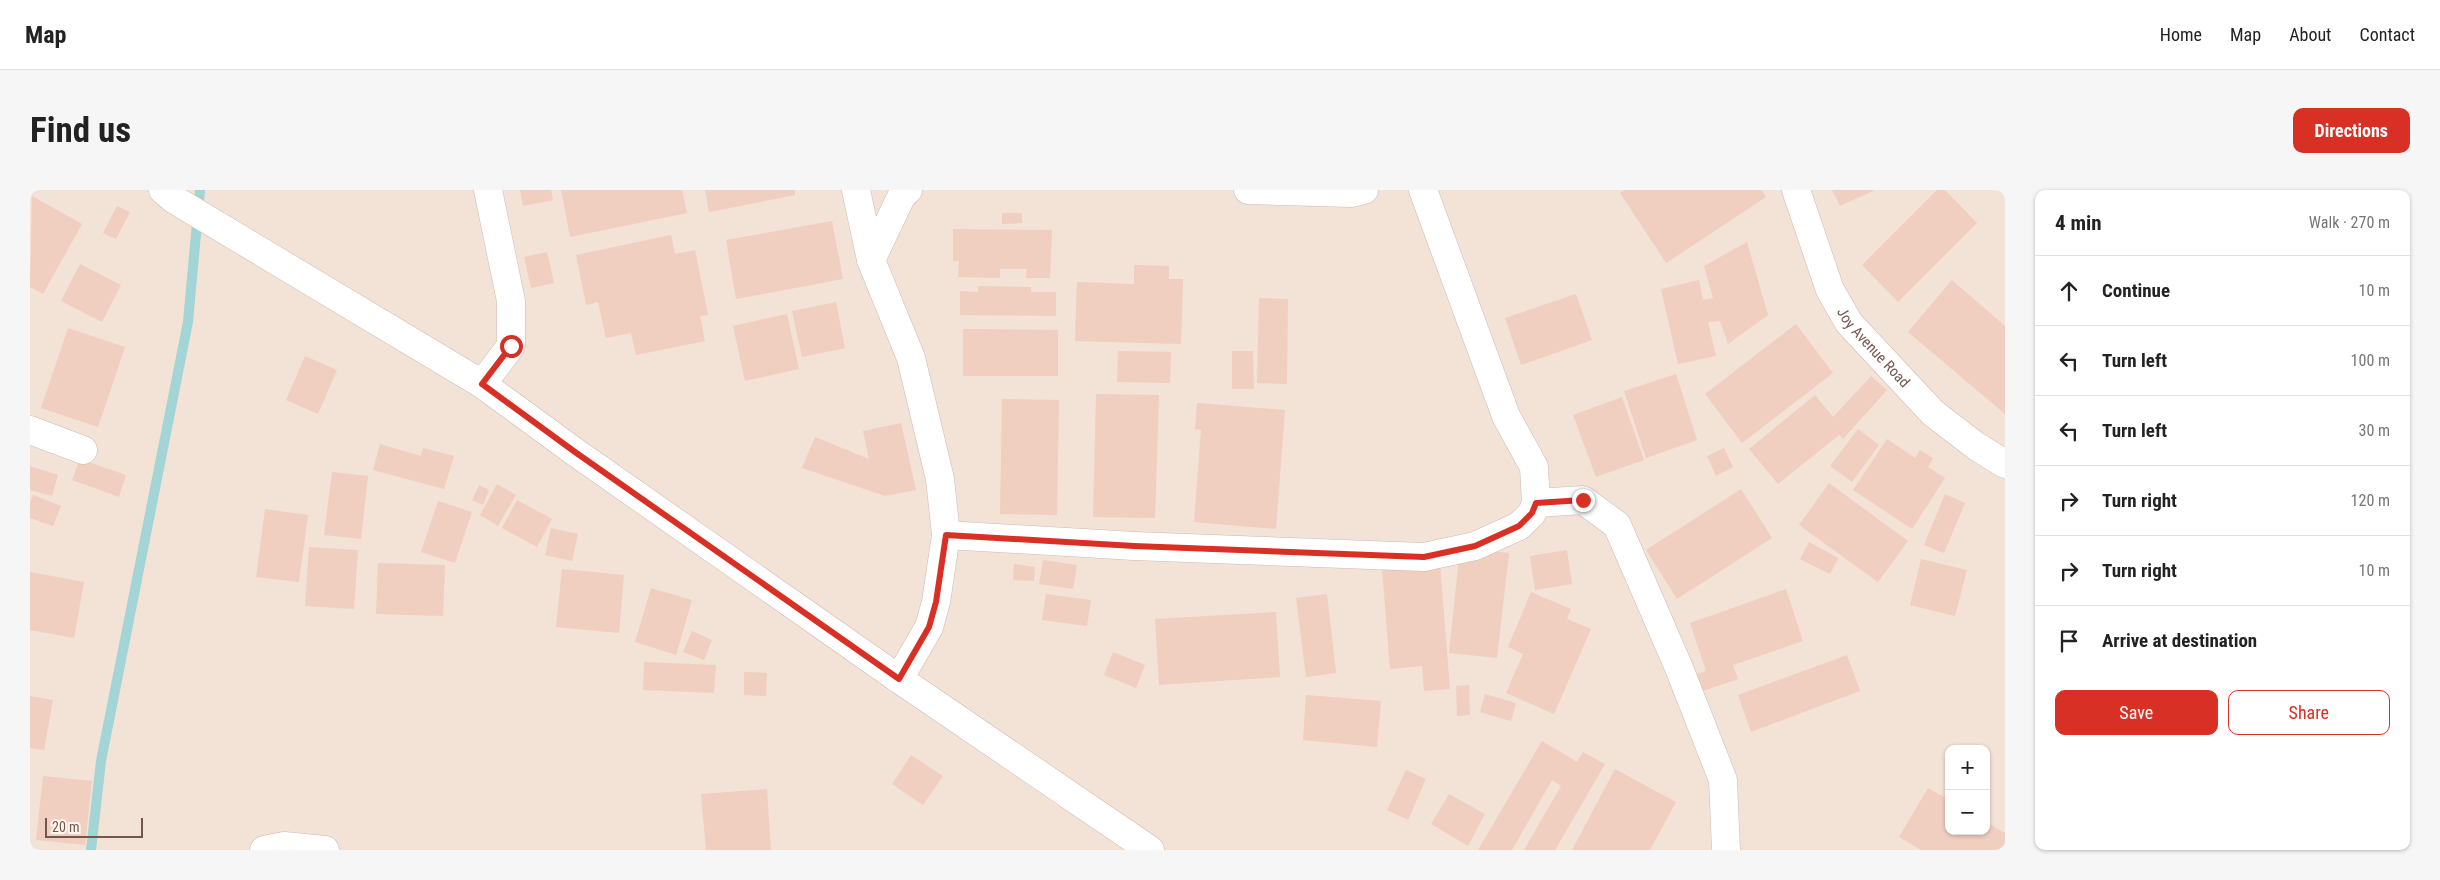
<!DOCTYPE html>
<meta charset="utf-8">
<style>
:root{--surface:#fff;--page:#f6f6f6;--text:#222;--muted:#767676;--line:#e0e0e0;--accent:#d93025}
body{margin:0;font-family:"Roboto Condensed",sans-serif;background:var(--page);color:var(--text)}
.controls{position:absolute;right:15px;bottom:15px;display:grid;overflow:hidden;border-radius:10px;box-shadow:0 1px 4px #0004}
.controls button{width:45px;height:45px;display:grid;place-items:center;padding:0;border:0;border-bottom:1px solid var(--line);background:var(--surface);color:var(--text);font:25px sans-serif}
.scale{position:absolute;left:15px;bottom:12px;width:98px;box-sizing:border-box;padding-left:5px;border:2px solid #74564d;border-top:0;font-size:14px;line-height:18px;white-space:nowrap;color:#74564d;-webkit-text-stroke:4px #fef6ee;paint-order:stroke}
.stop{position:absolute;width:15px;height:15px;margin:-11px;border:4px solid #d93025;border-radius:50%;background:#fff}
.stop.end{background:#d93025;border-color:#fff;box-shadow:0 1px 5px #0008}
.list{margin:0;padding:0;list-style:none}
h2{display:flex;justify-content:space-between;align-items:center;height:65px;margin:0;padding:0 20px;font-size:21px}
h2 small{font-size:16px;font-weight:400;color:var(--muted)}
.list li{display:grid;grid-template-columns:32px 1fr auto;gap:15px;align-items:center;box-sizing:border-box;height:70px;padding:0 20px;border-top:1px solid var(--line)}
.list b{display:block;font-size:19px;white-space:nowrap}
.list em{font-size:16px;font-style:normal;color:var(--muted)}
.actions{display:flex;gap:10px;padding:15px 20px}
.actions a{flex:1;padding:11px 0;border:1px solid var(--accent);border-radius:10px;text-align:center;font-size:18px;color:var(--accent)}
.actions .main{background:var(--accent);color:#fff}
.icon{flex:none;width:28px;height:28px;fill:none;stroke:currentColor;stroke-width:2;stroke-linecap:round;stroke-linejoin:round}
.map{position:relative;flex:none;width:1975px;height:660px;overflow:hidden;border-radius:10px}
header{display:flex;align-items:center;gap:30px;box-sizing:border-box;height:70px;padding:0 25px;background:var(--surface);border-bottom:1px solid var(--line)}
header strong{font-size:24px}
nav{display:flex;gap:28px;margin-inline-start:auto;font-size:18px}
.intro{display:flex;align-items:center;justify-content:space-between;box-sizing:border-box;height:120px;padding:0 30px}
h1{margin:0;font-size:35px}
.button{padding:12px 22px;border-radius:10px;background:var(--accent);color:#fff;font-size:18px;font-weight:700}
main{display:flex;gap:30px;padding:0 30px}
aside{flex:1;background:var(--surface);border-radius:10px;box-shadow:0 1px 4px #0004}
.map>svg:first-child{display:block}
.residential{fill:#f3e2d6;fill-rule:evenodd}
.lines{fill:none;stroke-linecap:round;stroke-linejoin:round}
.stream{stroke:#a3d4d6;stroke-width:10}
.building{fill:#f0cec0}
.minor-casing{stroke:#cfbab1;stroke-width:29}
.minor{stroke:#fff;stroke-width:28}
.route{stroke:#d93025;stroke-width:6}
.labels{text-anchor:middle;stroke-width:4;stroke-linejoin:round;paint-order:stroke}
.street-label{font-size:15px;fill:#74564d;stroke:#fef6ee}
</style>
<header>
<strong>Map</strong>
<nav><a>Home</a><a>Map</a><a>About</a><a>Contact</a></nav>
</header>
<div class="intro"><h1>Find us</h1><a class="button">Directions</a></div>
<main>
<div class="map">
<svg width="1975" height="660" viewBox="0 0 1975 660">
<rect width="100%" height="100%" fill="#fbf1e8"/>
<path class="residential" d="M0,0H1975V660H0ZM1919,559H1956V641H1919Z"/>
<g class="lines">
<path class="stream" d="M61,660L71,571L158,132L170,0"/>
</g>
<path class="building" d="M490,0H521L523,10L493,16Z
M531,0H652L657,23L540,47Z
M675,0H765V5L679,22Z
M1594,0H1732L1736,7L1636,73L1590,3Z
M1802,0H1845L1810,16Z
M1907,0H1915L1947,33L1868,112L1832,75Z
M2,6L52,34L13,104L0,97Z
M87,16L100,22L86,49L73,43Z
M972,23H992V33L972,34Z
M802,31L813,89L706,109L696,50Z
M923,39L1022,40L1020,88H996L997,79H970V88L928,87L929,71H923Z
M641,45L645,64L665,60L678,125L670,126L675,151L606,165L601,143L576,148L568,112L556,115L546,65Z
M1717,52L1738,125L1698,154L1690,131L1678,132L1686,166L1648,174L1631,99L1669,90L1673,110L1683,108L1674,76Z
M517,62L524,93L501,98L494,67Z
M50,74L91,95L72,132L31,111Z
M1104,75L1139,76V89H1153L1151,154L1045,151L1047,92L1104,94Z
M1922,90L1975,136V224L1878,142Z
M948,96L1001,97V102H1026V126L930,125V101L948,102Z
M1546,104L1562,150L1491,175L1475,128Z
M1229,108L1258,109L1257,194L1227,193Z
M806,112L815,158L772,167L762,121Z
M757,124L769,179L715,191L703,136Z
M1766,134L1803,183L1712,253L1675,204Z
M38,138L95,157L68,237L11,218Z
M933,139L1028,140V186H933Z
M1088,161L1141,162L1140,193L1087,192Z
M1202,161H1223L1224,199H1202Z
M275,166L307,180L288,224L256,210Z
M1646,184L1667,250L1616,268L1594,201Z
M1841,186L1857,200L1813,249L1809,245L1748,294L1719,259L1785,205L1803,227Z
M1066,204L1129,205L1125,328L1063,327Z
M1592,207L1614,270L1566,287L1543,225Z
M972,209L1029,210L1027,325L970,324Z
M1167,213L1255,220L1246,339L1164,332L1171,240L1165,239Z
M871,233L886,300L855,306L772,278L785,247L839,269L833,241Z
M1828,239L1849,255L1822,292L1800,276Z
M1857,249L1885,268L1890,260L1903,268L1898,277L1915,288L1882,339L1823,300Z
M350,254L391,266L393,258L424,266L414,299L343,280Z
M1694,258L1703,277L1686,286L1677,266Z
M50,269L96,285L89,307L42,290Z
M0,276L28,285L22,306L0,300Z
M302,282L338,286L331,349L294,345Z
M1799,293L1878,351L1848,392L1769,335Z
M467,294L486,305L468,336L450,325Z
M449,295L459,300L453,315L442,310Z
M1711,299L1742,348L1647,409L1616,360Z
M1915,304L1935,313L1914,363L1894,355Z
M3,305L31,316L23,336L0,328V313Z
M487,310L522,329L507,357L472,338Z
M408,311L442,322L425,373L391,362Z
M235,319L278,325L269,392L226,387Z
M521,338L548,344L542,371L515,365Z
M1779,352L1808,368L1800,384L1770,369Z
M279,357L328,360L324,419L275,416Z
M1430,358L1479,363L1467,468L1419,463Z
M1537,360L1542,394L1505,400L1500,366Z
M1891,369L1937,380L1925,426L1880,415Z
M1013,370L1047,375L1043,399L1009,394Z
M348,373L415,375L413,426L346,424Z
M984,374L1005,377L1004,391L983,390Z
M1410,374L1420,499L1394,501L1392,476L1360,479L1352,379Z
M532,379L594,385L589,443L526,437Z
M0,382L54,392L44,448L0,440Z
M621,398L662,410L646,465L605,452Z
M1756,399L1773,451L1703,475L1708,489L1664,504L1658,487L1676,481L1660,433Z
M1501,402L1541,419L1537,429L1561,439L1524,524L1476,503L1493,464L1478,457Z
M1016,404L1061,410L1057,436L1012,430Z
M1297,404L1306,483L1276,487L1266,408Z
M1246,422L1250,487L1129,495L1125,429Z
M662,441L682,450L674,470L653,462Z
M1083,462L1115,475L1106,498L1074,485Z
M1817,465L1830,501L1721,542L1708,505Z
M614,472L686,475L684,503L613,500Z
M714,482L737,483L736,506L714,505Z
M1439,495L1440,525L1427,526L1426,496Z
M1455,504L1486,513L1481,531L1450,522Z
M1276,505L1351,511L1347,557L1273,550Z
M0,506L23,510L14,560L0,558Z
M1512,551L1547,572L1553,562L1575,574L1525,660H1494L1531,596L1522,590L1482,660H1448Z
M881,565L913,586L893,615L862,594Z
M1585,579L1646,612L1620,660H1542Z
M1376,580L1396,589L1378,630L1357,620Z
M13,586L62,591L55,655L6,650Z
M1898,598L1919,610V641H1956V632L1975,643V660H1891L1869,647Z
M737,599L741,660H676L671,604Z
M1419,604L1455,624L1438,656L1401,634Z"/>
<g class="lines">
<defs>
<g id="minor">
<path d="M133,0L145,10L452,194L545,262L869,489L1120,660"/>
<path d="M826,0L841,70L881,168L910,289L916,345L906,412L899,437L869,489"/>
<path d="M1218,0L1322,3L1334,0"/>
<path id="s1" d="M1766,0L1800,100L1819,133L1903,223L1946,256L1975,274"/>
<path d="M841,70L872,5L878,0"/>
<path d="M452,194L481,156V111L458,0"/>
<path d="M0,240L53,260"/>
<path d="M1506,313L1553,310L1587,335L1649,478L1693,590L1696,660"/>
<path d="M916,345L1104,356L1394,367L1445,356L1489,336L1502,323L1506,313L1504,277L1476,226L1393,0"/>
<path d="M234,660L254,656L295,660"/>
</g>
</defs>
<use href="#minor" class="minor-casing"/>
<use href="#minor" class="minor"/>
</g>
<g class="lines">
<path class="route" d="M481,156L452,194L545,262L869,489L899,437L906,412L916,345L1104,356L1394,367L1445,356L1489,336L1502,323L1506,313L1553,310"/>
</g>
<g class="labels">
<g class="street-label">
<text dy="5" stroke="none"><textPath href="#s1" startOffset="178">Joy Avenue Road</textPath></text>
</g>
</g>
</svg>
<div class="controls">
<button>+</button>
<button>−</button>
</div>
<div class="scale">20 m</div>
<div class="stop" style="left:481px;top:156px"></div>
<div class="stop end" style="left:1553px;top:310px"></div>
</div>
<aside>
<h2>4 min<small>Walk · 270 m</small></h2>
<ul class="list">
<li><svg class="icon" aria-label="ahead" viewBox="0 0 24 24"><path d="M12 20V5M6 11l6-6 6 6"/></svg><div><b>Continue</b></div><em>10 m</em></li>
<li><svg class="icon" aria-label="left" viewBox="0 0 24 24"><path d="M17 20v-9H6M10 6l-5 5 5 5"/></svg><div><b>Turn left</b></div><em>100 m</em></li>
<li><svg class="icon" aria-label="left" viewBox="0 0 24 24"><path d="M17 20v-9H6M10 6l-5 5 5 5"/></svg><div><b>Turn left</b></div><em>30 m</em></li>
<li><svg class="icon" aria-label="right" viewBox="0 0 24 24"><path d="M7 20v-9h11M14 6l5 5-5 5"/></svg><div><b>Turn right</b></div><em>120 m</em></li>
<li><svg class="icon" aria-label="right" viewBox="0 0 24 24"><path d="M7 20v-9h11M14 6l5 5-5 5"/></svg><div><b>Turn right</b></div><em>10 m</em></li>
<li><svg class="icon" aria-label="arrive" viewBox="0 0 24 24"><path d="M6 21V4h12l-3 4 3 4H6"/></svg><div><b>Arrive at destination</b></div></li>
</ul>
<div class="actions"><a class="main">Save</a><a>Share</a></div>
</aside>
</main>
